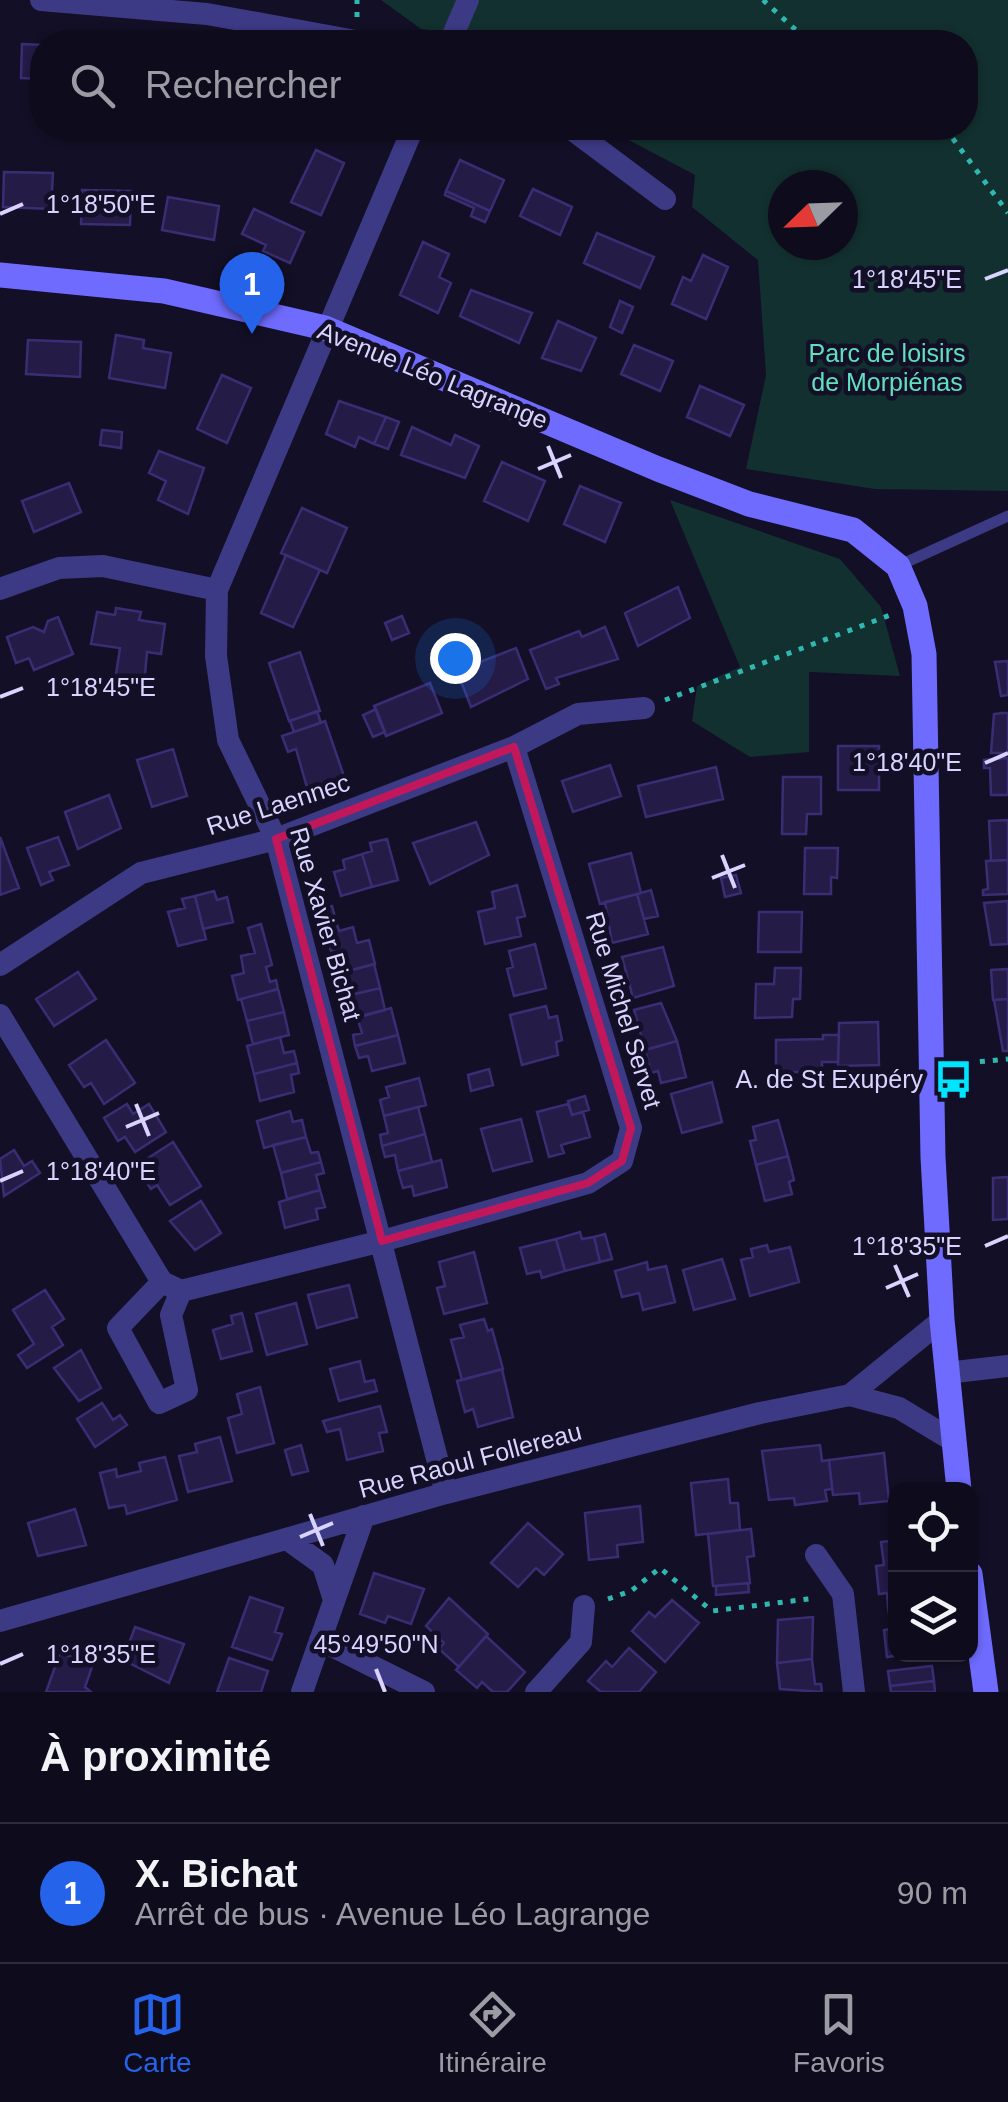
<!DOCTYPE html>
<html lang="fr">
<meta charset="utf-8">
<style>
:root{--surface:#0e0b1c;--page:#1c1929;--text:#f1f3f6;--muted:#9b9ba3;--line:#2e2b3b;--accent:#2563eb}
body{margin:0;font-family:Helvetica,sans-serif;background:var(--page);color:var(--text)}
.controls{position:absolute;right:30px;bottom:30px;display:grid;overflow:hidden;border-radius:20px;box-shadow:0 2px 8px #0004}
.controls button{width:90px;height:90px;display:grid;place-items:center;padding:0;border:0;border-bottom:2px solid var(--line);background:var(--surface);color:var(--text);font:50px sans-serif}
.compass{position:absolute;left:768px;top:170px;width:90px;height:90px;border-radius:50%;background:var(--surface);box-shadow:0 2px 8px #0004;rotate:247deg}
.you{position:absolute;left:455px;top:658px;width:35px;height:35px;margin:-25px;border:8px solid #fff;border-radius:50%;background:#1a73e8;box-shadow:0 0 0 15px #1a73e833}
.badge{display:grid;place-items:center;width:65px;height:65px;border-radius:50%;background:var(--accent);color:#fff;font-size:32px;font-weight:700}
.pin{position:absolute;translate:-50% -82px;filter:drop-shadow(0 2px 5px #0008)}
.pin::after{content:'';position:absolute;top:52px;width:35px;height:30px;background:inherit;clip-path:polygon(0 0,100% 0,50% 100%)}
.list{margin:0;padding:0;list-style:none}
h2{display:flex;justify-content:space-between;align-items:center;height:130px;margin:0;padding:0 40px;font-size:42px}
h2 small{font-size:32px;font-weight:400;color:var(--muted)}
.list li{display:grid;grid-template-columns:65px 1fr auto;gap:30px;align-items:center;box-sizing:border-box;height:140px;padding:0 40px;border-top:2px solid var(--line)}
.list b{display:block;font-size:38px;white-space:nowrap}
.list p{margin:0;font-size:32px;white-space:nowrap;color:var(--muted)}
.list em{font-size:32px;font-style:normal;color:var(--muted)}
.icon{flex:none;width:55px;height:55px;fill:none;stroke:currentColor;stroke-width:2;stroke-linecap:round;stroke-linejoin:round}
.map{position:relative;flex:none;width:1008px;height:1692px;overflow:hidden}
.search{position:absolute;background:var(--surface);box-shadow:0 2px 8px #0004;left:30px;right:30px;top:30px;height:110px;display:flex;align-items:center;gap:25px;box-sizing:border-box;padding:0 35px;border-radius:40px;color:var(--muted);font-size:38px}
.sheet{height:270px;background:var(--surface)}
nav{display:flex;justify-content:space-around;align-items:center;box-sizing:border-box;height:140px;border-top:2px solid var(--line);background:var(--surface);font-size:28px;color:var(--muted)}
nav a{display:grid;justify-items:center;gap:5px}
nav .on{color:var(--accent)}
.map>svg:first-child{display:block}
.green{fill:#12302f;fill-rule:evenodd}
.building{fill:#241b47;stroke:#3b2d73;stroke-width:2.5}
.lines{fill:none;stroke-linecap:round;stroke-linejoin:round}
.path{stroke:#2fb8b0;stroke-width:5;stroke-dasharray:5 8;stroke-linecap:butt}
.lane{stroke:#3d3a85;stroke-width:11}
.street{stroke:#3d3a85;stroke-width:22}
.secondary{stroke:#6f6bff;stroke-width:25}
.marked{fill:none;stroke:#c2185b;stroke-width:8;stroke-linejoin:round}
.ticks{fill:none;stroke:#d9d4ff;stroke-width:4}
.labels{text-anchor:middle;stroke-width:9;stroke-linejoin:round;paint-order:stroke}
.park-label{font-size:25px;fill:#5fe0c0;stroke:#130f26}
.street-label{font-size:25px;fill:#d9d4ff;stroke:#130f26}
.poi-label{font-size:25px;fill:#d9d4ff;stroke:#130f26;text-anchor:end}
.ticks-label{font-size:25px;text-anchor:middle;fill:#d9d4ff;stroke:#130f26;stroke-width:9;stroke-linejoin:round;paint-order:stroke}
</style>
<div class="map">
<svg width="1008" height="1692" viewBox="0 0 1008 1692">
<rect width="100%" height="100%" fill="#130f26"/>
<path class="green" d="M381,0H460L447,32L421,29Z
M468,0H1008V491L875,489L746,469L766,375L758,260L692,207L695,175L606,128H966V42H450ZM783,185H843V245H783Z
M670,500L840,559L881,607L900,676L809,672V752L750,757L692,721L697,686L740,667Z"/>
<path class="building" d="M22,44L42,45V79L21,78Z
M316,150L344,163L321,215L291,202Z
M460,160L504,180L490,211L446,191Z
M4,172L53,173L51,209L3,207Z
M533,189L572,207L560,235L520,216Z
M82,190L131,191L130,225L81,224Z
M446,191L490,211L485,222L471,216L474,208L445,195Z
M168,197L219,206L214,240L162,230Z
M254,209L304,232L290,263L263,251L266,245L242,234Z
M597,233L654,257L640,288L584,263Z
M423,242L449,254L439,277L451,283L438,313L400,295Z
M703,255L728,267L706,319L672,304L683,277L691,281Z
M471,290L532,313L519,343L460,316Z
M620,301L633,307L622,333L610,327Z
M558,321L596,338L581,371L542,358Z
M116,335L144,340L143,348L171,353L165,388L109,378Z
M28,340L81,342L80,377L26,374Z
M634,345L673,361L660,391L621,374Z
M222,375L251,388L227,443L197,429Z
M700,386L744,405L730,436L687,417Z
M339,401L386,417L374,444L359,437L355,447L326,434Z
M386,417L399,422L388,449L374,444Z
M412,427L451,445L455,435L479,446L465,478L401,455Z
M102,430L122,432L121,448L100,445Z
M159,451L204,468L188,514L158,500L166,481L149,473Z
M502,462L545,481L528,521L484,501Z
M69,483L81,512L34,532L22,501Z
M580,486L621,503L605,542L564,524Z
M302,508L347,528L327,573L281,553Z
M286,555L320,570L293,627L261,613Z
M678,587L690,618L638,646L625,613Z
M116,608L141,612L139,620L165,624L161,654L147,652L144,686L115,681L120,648L91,644L97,612L115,615Z
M402,616L409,633L392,640L385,623Z
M58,617L73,654L34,670L29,658L16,663L7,637L33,627L44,632L48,621Z
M605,627L618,659L556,678L559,684L546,689L530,650L579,631L582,637Z
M516,648L528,679L471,707L457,671Z
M300,652L320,711L289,721L269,663Z
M1008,661V695L1001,696L995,662Z
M430,683L442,713L386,736L374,706Z
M376,709L385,732L373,737L363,715Z
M317,711L321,723L294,732L290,721Z
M1002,713H1008V753H991L994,714Z
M325,721L347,785L310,798L296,749L288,752L282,736Z
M838,746H879V790H838Z
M173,749L187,796L152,807L137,760Z
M1008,758V795H991L990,768H984V760Z
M610,765L621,796L573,812L562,781Z
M716,767L723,799L646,817L638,786Z
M783,777H821V814H807L806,834H782Z
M109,795L121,828L78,849L65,812Z
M1008,820V860L991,861L989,821Z
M476,822L489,855L430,884L413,843Z
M0,837L19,888L0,895Z
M58,837L69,865L49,872L53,880L41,885L27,848Z
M387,839L398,880L372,887L362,854L372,851L370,843Z
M805,848H838L837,878L831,877V894H804Z
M631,853L641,893L600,904L589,864Z
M362,854L372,887L341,896L334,872L345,869L343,860Z
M1008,860V894L983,895V890L988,889L986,861Z
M736,875L741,893L725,897L721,878Z
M517,885L525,916L517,918L521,936L485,944L478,912L495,908L492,892Z
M651,890L658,916L644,919L637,894Z
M214,891L217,900L227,897L233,922L203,929L195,896Z
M637,894L648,934L612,943L605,902Z
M195,896L206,939L178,946L168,912L185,908L182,899Z
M1008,901V944L991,945L984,903Z
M332,906L339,931L353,927L357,943L369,940L375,964L337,974L333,962L339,960L336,949L331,951L319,910Z
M759,912H802L801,952H758Z
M261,924L272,965L266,967L270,982L276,980L278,989L238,1000L232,976L244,973L241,956L255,953L248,928Z
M535,944L546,988L514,996L507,969L513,967L509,951Z
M663,947L674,986L633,998L622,957Z
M374,964L380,988L343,997L337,974Z
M775,968H801L800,999H793L792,1017L755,1018L756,984H774Z
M1008,969V999L993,1000L991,970Z
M78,972L96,999L54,1026L36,999Z
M380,988L385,1010L349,1020L343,997Z
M278,989L284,1012L247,1021L241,999Z
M1008,999V1051H1003L994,1000Z
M661,1003L677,1041L645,1050L634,1010Z
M546,1006L549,1018L557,1016L562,1040L556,1042L558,1055L522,1065L510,1015Z
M391,1008L398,1035L355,1046L353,1035L362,1033L357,1017Z
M284,1012L289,1035L253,1044L247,1021Z
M878,1022L879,1065L838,1066L839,1023Z
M398,1035L405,1063L372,1071L368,1056L359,1058L355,1046Z
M823,1035H839L838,1062H822V1072H776V1040L823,1039Z
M280,1037L284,1053L294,1051L297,1063L254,1074L247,1046Z
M106,1040L135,1083L104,1104L91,1083L84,1087L69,1065Z
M677,1041L686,1077L661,1083L658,1071L651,1073L645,1050Z
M297,1063L299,1073L291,1075L294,1092L260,1101L254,1074Z
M489,1069L493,1085L471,1091L468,1075Z
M419,1078L426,1105L384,1116L380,1100L389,1097L386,1087Z
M712,1082L722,1122L682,1133L671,1094Z
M585,1096L589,1110L572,1115L568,1101Z
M127,1104L133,1114L149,1104L166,1132L135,1152L125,1137L118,1141L104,1118Z
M568,1104L572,1115L583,1112L590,1137L561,1145L564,1153L549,1157L537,1112Z
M418,1107L425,1134L382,1146L380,1135L388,1133L384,1116Z
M290,1111L293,1122L302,1120L306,1137L264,1148L257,1121Z
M521,1119L532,1161L493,1171L481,1129Z
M778,1120L788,1156L756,1165L750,1141L756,1140L753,1127Z
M425,1134L432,1162L398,1171L395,1155L385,1157L382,1146Z
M306,1137L311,1153L318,1152L321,1162L281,1173L273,1145Z
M173,1142L201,1186L170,1205L157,1185L151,1189L143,1177L149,1172L142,1162Z
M14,1150L24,1166L32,1161L40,1173L4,1196L0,1159Z
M788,1156L794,1180L789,1182L792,1194L765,1201L756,1165Z
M441,1160L447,1187L414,1196L412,1186L403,1188L398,1171Z
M321,1162L324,1173L316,1175L320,1190L287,1199L281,1173Z
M1008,1177V1219L993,1220V1178Z
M320,1190L325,1207L316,1209L318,1219L285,1228L279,1202Z
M201,1201L221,1233L195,1250L170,1221Z
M580,1232L582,1239L594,1237L600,1262L565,1271L556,1239Z
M605,1234L612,1259L600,1262L594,1237Z
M556,1239L565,1271L542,1278L540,1271L527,1274L520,1248Z
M767,1245L769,1252L790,1247L799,1282L750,1296L741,1260L753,1257L751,1249Z
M474,1252L487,1303L444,1314L437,1288L445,1286L439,1262Z
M722,1259L735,1299L694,1310L683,1270Z
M647,1262L648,1270L666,1266L675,1302L643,1310L639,1293L622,1297L615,1271Z
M349,1285L357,1317L317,1328L308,1295Z
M45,1290L64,1319L52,1327L63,1345L27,1368L18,1355L34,1344L13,1310Z
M296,1303L307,1344L267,1355L256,1314Z
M242,1313L252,1351L221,1359L213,1330L233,1324L231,1316Z
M484,1319L488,1331L492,1329L503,1369L462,1380L451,1340L464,1337L460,1325Z
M81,1350L101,1388L79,1401L54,1368Z
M360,1361L365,1382L374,1380L377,1391L339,1401L330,1369Z
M502,1369L513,1417L478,1427L473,1409L465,1412L457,1381Z
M260,1387L274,1443L237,1453L228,1418L242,1414L237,1394Z
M102,1403L113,1420L120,1415L127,1425L95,1447L77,1419Z
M380,1406L387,1432L379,1433L383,1451L347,1460L340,1429L327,1432L323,1421Z
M220,1437L232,1481L188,1492L179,1456L197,1452L195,1444Z
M301,1445L308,1471L292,1475L285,1450Z
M820,1445L822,1461L829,1460L832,1489L825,1490L827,1501L795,1505L794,1498L769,1500L762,1451Z
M884,1453L889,1501L860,1504L859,1493L833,1495L829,1460Z
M165,1457L177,1500L127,1514L125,1505L109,1508L100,1473L116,1469L117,1477L141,1471L139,1463Z
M728,1479L730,1503H738L740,1530L696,1535L691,1483Z
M640,1506L643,1542L617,1545L618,1557L589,1560L585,1513Z
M75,1509L86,1545L38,1556L28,1523Z
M528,1523L563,1554L544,1575L536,1568L518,1587L491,1563Z
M751,1529L754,1556L747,1557L750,1583L713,1586L708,1534Z
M896,1540V1605L888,1606L887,1593L879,1594L876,1566L884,1565L881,1542Z
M374,1573L424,1589L411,1624L388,1616L385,1623L360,1614Z
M748,1583L749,1592L716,1595V1586Z
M250,1597L283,1608L275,1632L282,1634L272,1660L232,1647Z
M449,1598L488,1634L459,1667L439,1649L444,1643L426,1626Z
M672,1600L699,1623L665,1662L632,1631L649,1612L655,1617Z
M896,1605V1654H908L887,1657L884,1630L891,1629L888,1606Z
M813,1617L812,1659L777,1663L778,1620Z
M135,1627L184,1644L169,1683L123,1660Z
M486,1636L525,1672L507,1692H493L482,1682L477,1688L456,1670Z
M629,1648L656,1672L639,1692H601L588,1681L606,1661L612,1667Z
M60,1653L93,1664L85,1687L91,1692H46Z
M229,1658L268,1671L261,1692H217Z
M812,1659L815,1684H821L822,1692L780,1689L777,1663Z
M932,1666L934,1681L890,1686L888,1671Z
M934,1681L935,1692H891L890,1686Z"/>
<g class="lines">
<path class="path" d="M763,0L809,42
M357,17V0
M945,128L1008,213
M665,700L893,614
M954,1064L1008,1059
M608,1599L631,1591L660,1568L712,1611L816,1598"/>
<path class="lane" d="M898,566L1008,516"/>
<path class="street" d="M41,0L207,14L361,42
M450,42L468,0
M413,128L217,590L216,656L228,740L276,839L446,1493
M570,128L665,199
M0,589L59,568L103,566L217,590
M0,965L141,873L276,839L514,747L578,714L644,708
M0,1015L162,1282L181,1291L382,1241L588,1183L622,1161L631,1128L514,747
M162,1282L118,1328L159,1403L187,1390L171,1315L181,1291
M946,1373L1008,1366
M850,1395L942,1320
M287,1539L323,1565L334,1600
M816,1555L843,1594L854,1692
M0,1621L446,1493L760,1413L850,1395L899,1408L952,1440
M320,1640L424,1692
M302,1692L364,1516
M536,1692L581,1642L584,1606"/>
<path class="secondary" d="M0,275L164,291L325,328L658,469L749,504L853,530L898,566L915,606L924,654L933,1157L942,1320L959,1490
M970,1574L986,1692"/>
</g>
<path class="marked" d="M514,747L631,1128L622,1161L588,1183L382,1241L276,839Z"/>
<path class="ticks" d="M0,214L23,204M985,279L1008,270M548,446L561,478M538,469L571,455M0,697L23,688M985,763L1008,753M722,855L735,888M712,878L745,865M136,1104L149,1136M126,1127L159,1113M0,1181L23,1171M985,1246L1008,1236M895,1265L909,1297M886,1288L918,1274M310,1514L323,1546M300,1537L333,1523M0,1664L23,1654M376,1669L385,1692"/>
<defs>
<symbol id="bus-bare" viewBox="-9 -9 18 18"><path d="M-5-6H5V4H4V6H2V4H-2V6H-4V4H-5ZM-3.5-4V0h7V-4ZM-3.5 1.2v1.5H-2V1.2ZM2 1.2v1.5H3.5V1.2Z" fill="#00e5ff" stroke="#130f26" stroke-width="2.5" paint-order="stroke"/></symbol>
</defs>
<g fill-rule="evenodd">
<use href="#bus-bare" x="926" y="1052" width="55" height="55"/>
</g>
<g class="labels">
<g class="park-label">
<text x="887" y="362">Parc de loisirs<tspan x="887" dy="29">de Morpiénas</tspan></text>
</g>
<g class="street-label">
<text transform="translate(433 375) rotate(22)" y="9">Avenue Léo Lagrange</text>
<text transform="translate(278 804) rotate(-18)" y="9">Rue Laennec</text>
<text transform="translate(326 924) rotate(74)" y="9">Rue Xavier Bichat</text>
<text transform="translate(624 1010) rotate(73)" y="9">Rue Michel Servet</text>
<text transform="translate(470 1460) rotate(-15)" y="9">Rue Raoul Follereau</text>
</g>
<g class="poi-label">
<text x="923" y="1088">A. de St Exupéry</text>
</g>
</g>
<g class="ticks-label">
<text x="101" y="213">1°18'50"E</text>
<text x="907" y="288">1°18'45"E</text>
<text x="101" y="696">1°18'45"E</text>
<text x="907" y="771">1°18'40"E</text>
<text x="101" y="1180">1°18'40"E</text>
<text x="907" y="1255">1°18'35"E</text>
<text x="376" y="1653">45°49'50"N</text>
<text x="101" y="1663">1°18'35"E</text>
</g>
</svg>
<div class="controls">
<button><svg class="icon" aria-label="locate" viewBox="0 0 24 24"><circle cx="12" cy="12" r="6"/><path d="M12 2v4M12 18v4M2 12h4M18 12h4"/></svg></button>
<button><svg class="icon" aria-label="layers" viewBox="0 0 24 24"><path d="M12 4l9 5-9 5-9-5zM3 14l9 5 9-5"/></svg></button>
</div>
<svg class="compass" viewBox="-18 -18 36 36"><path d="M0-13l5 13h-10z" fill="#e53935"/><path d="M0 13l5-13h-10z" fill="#9b9ba3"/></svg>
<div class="you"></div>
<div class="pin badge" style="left:252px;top:334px">1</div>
<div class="search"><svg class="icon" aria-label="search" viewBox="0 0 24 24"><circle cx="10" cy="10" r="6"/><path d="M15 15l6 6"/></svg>Rechercher</div>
</div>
<section class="sheet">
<h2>À proximité<small></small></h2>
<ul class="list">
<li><span class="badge">1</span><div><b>X. Bichat</b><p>Arrêt de bus · Avenue Léo Lagrange</p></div><em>90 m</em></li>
</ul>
</section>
<nav>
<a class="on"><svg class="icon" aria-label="map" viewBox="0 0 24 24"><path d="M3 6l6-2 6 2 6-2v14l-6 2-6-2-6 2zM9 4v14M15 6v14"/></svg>Carte</a>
<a><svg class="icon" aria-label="directions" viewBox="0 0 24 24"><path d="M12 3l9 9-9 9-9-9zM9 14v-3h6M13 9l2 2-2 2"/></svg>Itinéraire</a>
<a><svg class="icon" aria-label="saved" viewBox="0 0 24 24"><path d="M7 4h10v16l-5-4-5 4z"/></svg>Favoris</a>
</nav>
